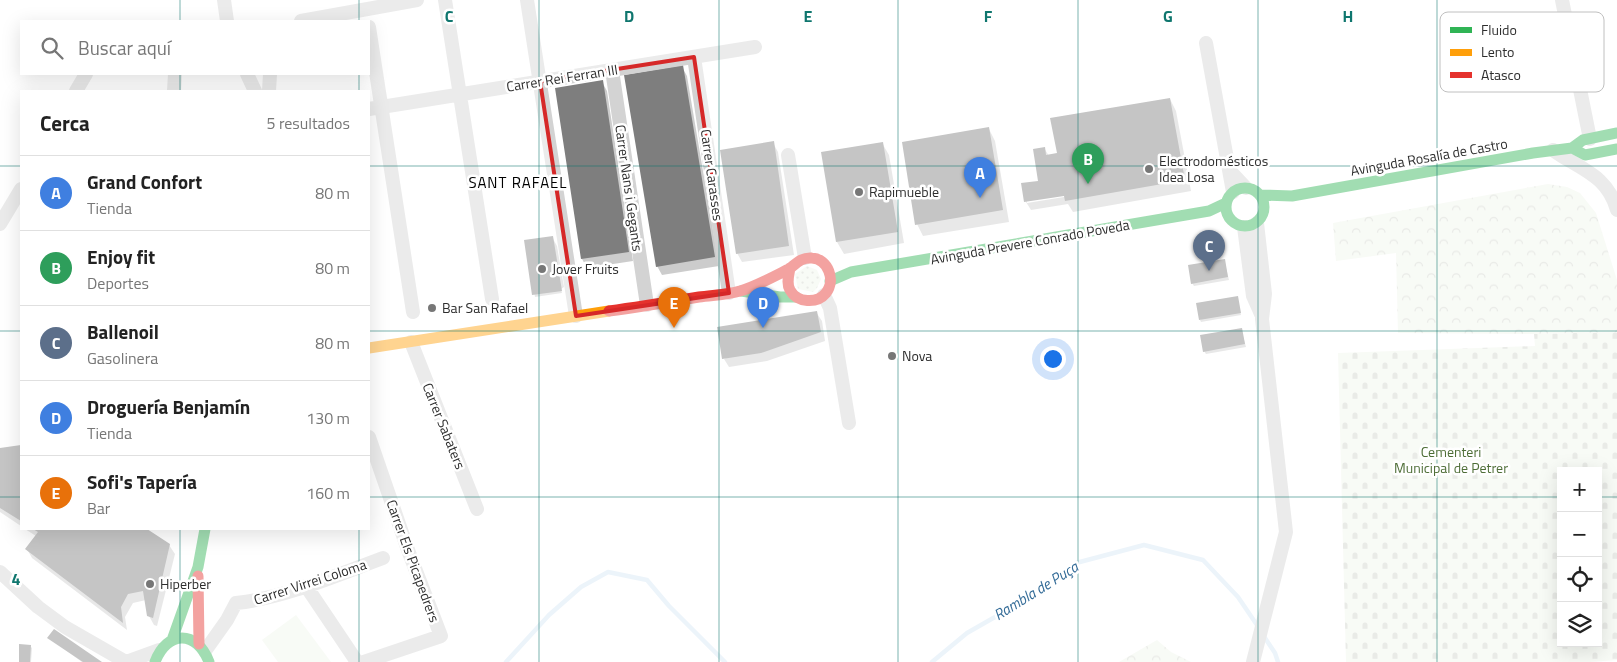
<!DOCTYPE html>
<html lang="es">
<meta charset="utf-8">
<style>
:root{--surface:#fff;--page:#f2f2f2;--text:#222;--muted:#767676;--line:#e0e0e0;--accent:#111827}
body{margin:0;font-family:"Titillium Web",sans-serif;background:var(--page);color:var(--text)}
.controls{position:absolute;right:15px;bottom:15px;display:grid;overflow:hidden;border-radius:0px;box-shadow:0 5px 20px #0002}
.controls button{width:45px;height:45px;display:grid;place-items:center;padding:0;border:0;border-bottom:1px solid var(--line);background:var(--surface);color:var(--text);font:25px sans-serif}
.you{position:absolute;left:1052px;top:358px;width:18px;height:18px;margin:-12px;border:4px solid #fff;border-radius:50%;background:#1a73e8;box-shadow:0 0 0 8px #1a73e833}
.badge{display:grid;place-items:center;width:32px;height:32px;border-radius:50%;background:var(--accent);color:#fff;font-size:16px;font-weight:700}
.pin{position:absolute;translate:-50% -41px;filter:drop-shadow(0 1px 2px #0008)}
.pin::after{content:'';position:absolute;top:26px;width:18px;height:15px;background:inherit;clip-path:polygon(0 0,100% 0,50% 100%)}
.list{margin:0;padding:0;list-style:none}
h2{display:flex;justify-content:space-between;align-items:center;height:65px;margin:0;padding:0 20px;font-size:21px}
h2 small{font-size:16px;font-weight:400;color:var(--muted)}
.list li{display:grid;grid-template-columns:32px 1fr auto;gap:15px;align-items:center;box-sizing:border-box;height:75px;padding:0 20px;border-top:1px solid var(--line)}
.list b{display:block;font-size:19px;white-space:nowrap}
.list p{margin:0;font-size:16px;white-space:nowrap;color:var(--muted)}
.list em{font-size:16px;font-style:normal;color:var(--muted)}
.icon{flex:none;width:28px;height:28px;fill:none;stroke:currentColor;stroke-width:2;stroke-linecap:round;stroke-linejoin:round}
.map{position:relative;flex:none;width:1617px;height:662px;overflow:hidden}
.search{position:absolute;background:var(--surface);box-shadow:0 5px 20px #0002;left:20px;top:20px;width:350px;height:55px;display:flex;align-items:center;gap:12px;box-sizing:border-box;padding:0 18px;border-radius:0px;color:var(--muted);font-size:19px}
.panel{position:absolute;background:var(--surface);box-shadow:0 5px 20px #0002;left:20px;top:90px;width:350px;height:440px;border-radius:0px}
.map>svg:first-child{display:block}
.grass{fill:url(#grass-dots)}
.cemetery{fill:url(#cemetery-stones);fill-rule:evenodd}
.park{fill:url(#park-crowns)}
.pitch{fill:#f0f5eb}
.shadow{fill:#0003;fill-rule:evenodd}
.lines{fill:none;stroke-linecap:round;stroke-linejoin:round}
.stream{stroke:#d6e6f4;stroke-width:4.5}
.building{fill:#7e7e7e}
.street{stroke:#d3d3d3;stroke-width:14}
.fast{stroke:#30b455;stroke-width:11}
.slow{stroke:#ff9f0a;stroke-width:11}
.jam{stroke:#e5322d;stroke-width:11}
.marked{fill:none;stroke:#d62828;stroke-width:4;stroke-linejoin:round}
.grid{fill:none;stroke:#0f766e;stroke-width:1;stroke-opacity:0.55}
.poi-dot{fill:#777;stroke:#fff;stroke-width:2}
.labels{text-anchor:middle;stroke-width:5;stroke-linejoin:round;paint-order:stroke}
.street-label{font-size:14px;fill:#2e2e2e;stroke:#fff}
.poi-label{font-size:14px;fill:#2e2e2e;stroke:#fff;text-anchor:start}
.park-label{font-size:14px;fill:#4e6e37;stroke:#fff}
.neighbourhood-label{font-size:15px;letter-spacing:1px;fill:#000;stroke:#fff}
.water-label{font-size:15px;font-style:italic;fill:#346c98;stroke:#fff}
.key{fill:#fff;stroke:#c0c0c0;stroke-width:1}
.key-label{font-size:14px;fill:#2e2e2e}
.grid-label{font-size:16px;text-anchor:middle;font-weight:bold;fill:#0f766e;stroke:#fff;stroke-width:5;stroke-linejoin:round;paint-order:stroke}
</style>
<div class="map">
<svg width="1617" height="662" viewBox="0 0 1617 662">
<defs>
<pattern id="grass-dots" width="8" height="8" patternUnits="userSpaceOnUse" patternTransform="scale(1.25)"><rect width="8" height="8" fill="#f0f5eb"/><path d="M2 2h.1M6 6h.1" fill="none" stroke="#ced2ca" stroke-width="1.8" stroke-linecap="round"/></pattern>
<pattern id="cemetery-stones" width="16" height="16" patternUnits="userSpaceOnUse" patternTransform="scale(1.25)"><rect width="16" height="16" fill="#f0f5eb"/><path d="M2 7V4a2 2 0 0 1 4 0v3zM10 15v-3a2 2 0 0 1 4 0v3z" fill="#ced2ca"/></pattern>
<pattern id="park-crowns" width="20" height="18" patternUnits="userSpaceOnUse" patternTransform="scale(1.25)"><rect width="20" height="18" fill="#f0f5eb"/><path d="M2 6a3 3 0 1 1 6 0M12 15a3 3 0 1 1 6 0" fill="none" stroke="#ced2ca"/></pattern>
</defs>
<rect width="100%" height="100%" fill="#fff"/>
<path class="grass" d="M807,266L817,270L821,279L817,288L813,292L798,289L795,274Z"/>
<path class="cemetery" d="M1617,332V660L1591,662H1346L1338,353L1535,346L1534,334ZM1561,471H1598V643H1561Z"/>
<path class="park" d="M1548,184L1567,187L1580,193L1596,213L1617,280V332L1534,334L1398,333L1396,253L1336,261L1333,223Z
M1157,640L1171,652L1191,662H1119Z"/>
<path class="pitch" d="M296,615L331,662H278L262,640Z"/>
<path class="shadow" d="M682,67L687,76L719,266L662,275L657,266Z
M602,82L607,91L633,261L587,268L582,259L557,89Z
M1170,99L1176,111L1191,191L1073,212L1068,204L1031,210L1026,202L1039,182L1044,148L1049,156L1058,154ZM1070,193V196L1027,203V200Z
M989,129L995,141L1009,222L923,236L917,224Z
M773,143L778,152L794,255L742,262L737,253Z
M882,143L889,155L904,243L844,254L837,242L822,153Z
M552,237L557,246L564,287L561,289L562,293L535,297L525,241Z
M1224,260L1229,280L1194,286L1192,283Z
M1237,298L1241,315L1201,322L1200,320Z
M816,312L822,321L825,341L767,361L729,367L724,359Z
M1241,329L1246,347L1206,354L1204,351Z
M21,446V526L0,512V449Z
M25,529H145L169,545L175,554L157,626L154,625L149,616L146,600L133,603L125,617L127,630L32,558L27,549L36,536Z
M49,638L100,662H82Z
M30,646L32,648L31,662H20Z"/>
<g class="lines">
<path class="stream" d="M1263,635L1275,653L1278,662
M506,662L549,615L581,587L608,572L647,580L669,606L725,662
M932,662L967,633L1016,605L1076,563L1144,545L1203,560L1238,597L1259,628"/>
</g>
<path class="building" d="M683,65L715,257L656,267L624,75Z
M603,80L629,252L581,259L555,88Z
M1170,98L1185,180L1065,201L1064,196L1024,202L1021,183L1038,181L1033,149L1045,147L1046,155L1057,153L1050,118Z
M989,127L1003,210L915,225L902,142Z
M774,141L789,246L736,254L720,150Z
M883,142L898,232L836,242L821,152Z
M553,236L562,291L532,295L524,240Z
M1225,259L1228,277L1191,284L1188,265Z
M1238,296L1241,313L1199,320L1196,303Z
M817,311L821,332L761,353L722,359L717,327Z
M1242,328L1245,344L1203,352L1200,335Z
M21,445V521L0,508V448Z
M33,529H147L170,544L153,618L147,616L143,591L128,594L121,607L123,623L25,549L38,532Z
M54,629L102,662H83L47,638Z
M19,644L31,645L30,662H19Z"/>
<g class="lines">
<path class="street" d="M224,0L227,21
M445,0L492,299
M527,0L576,316
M1562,0L1590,139
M301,21L417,0
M369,27L413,312
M1206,43L1233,192
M694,57L729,293
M612,70L647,305
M247,74L255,91
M76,91L86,74
M174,91L175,74
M269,91L270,74
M369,109L755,47
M1553,150C1579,169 1607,174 1617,210
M788,155L805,258
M1231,172L1246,188
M0,224L21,189
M1244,227L1253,296L1261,314
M824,295L830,308L849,423
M411,342L477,509
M0,572L38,607L65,627L126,662
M306,586L357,662
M205,651L227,620L236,603C285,598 337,575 383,558
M126,662L159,650
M364,662L441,636L408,550L369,437
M1253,662L1286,532L1262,319L1265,294L1257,223"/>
<path class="fast" d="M1572,148L1585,155L1617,149
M1226 207a19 19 0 1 1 38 0a19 19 0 1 1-38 0Z
M1260,195L1292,196L1533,153L1572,148L1583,140L1617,133
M830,281L851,272L1209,211L1226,203
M741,291L780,297H796
M172,640L198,567L205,529
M155,662C167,630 197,630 209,662"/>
<path class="slow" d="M369,348L609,311"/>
<path class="jam" d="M609,311C639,307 669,302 699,297C712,295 727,295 740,291C753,288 777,275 789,269C796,264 801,257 812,258C828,259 836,280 826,293C817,304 797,303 790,290C786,283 789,275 790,268
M198,576L199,644"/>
</g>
<path d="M0 0H1617V662H0ZM694,57L729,293L576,316L540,81Z" fill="#fff" fill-opacity=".55" fill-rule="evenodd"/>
<path class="marked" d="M694,57L729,293L576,316L540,81Z"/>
<path class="grid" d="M180,0V21M359,0V21M539,0V662M719,0V662M898,0V662M1078,0V662M1258,0V662M1437,0V662M180,74V91M359,74V91M0,166H21M369,166H1617M0,331H21M369,331H1617M0,497H21M369,497H1561M1598,497H1617M180,529V662M359,529V662"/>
<g class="poi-dot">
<circle cx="1149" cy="169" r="5"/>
<circle cx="859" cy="192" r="5"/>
<circle cx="542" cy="269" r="5"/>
<circle cx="432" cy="308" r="5"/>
<circle cx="892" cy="356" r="5"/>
<circle cx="150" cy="584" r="5"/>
</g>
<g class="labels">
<g class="street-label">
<text transform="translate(562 78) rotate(-9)" y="5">Carrer Rei Ferran III</text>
<text transform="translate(1429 157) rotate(-10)" y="5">Avinguda Rosalía de Castro</text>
<text transform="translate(712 175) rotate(82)" y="5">Carrer Carasses</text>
<text transform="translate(629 188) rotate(82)" y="5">Carrer Nans i Gegants</text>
<text transform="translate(1030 242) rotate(-10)" y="5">Avinguda Prevere Conrado Poveda</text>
<text transform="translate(444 426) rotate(68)" y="5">Carrer Sabaters</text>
<text transform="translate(413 561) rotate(70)" y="5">Carrer Els Picapedrers</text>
<text transform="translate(310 582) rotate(-18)" y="5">Carrer Virrei Coloma</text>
</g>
<g class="poi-label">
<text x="1159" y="166">Electrodomésticos<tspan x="1159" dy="16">Idea Losa</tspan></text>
<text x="869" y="197">Rapimueble</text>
<text x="552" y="274">Jover Fruits</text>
<text x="442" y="313">Bar San Rafael</text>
<text x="902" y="361">Nova</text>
<text x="160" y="589">Hiperber</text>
</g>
<g class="park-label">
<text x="1451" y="457">Cementeri<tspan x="1451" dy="16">Municipal de Petrer</tspan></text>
</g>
<g class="neighbourhood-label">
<text x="518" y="188">SANT RAFAEL</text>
</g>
<g class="water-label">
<text transform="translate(1036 591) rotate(-32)" y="5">Rambla de Puça</text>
</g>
</g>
<rect x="1440" y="12" width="164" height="80" rx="8" class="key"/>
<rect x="1450" y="27" width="22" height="6" fill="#30b455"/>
<rect x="1450" y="49" width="22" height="7" fill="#ff9f0a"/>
<rect x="1450" y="72" width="22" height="6" fill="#e5322d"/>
<g class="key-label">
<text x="1481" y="35">Fluido</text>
<text x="1481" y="57">Lento</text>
<text x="1481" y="80">Atasco</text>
</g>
<g class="grid-label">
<text x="449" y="22">C</text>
<text x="629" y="22">D</text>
<text x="808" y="22">E</text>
<text x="988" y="22">F</text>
<text x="1168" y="22">G</text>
<text x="1348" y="22">H</text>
<text x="16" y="585">4</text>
</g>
</svg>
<div class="controls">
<button>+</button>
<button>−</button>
<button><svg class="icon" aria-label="locate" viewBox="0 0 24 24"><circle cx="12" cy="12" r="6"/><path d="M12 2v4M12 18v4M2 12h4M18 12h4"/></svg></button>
<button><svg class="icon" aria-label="layers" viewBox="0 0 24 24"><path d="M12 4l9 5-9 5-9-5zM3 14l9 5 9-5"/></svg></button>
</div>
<div class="you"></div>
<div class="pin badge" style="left:980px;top:198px;background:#3f7fe0">A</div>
<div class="pin badge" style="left:1088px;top:184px;background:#2e9e5b">B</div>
<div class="pin badge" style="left:1209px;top:271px;background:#5c6f8a">C</div>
<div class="pin badge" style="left:763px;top:328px;background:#3f7fe0">D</div>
<div class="pin badge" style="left:674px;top:328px;background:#e8710a">E</div>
<div class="search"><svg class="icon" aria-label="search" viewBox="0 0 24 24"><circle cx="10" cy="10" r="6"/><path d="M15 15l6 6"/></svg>Buscar aquí</div>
<section class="panel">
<h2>Cerca<small>5 resultados</small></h2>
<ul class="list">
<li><span class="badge" style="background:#3f7fe0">A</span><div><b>Grand Confort</b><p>Tienda</p></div><em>80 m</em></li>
<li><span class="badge" style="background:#2e9e5b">B</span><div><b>Enjoy fit</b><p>Deportes</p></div><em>80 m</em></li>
<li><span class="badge" style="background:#5c6f8a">C</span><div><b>Ballenoil</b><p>Gasolinera</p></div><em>80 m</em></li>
<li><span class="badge" style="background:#3f7fe0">D</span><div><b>Droguería Benjamín</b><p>Tienda</p></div><em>130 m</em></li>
<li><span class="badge" style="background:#e8710a">E</span><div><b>Sofi's Tapería</b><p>Bar</p></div><em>160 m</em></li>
</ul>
</section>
</div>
